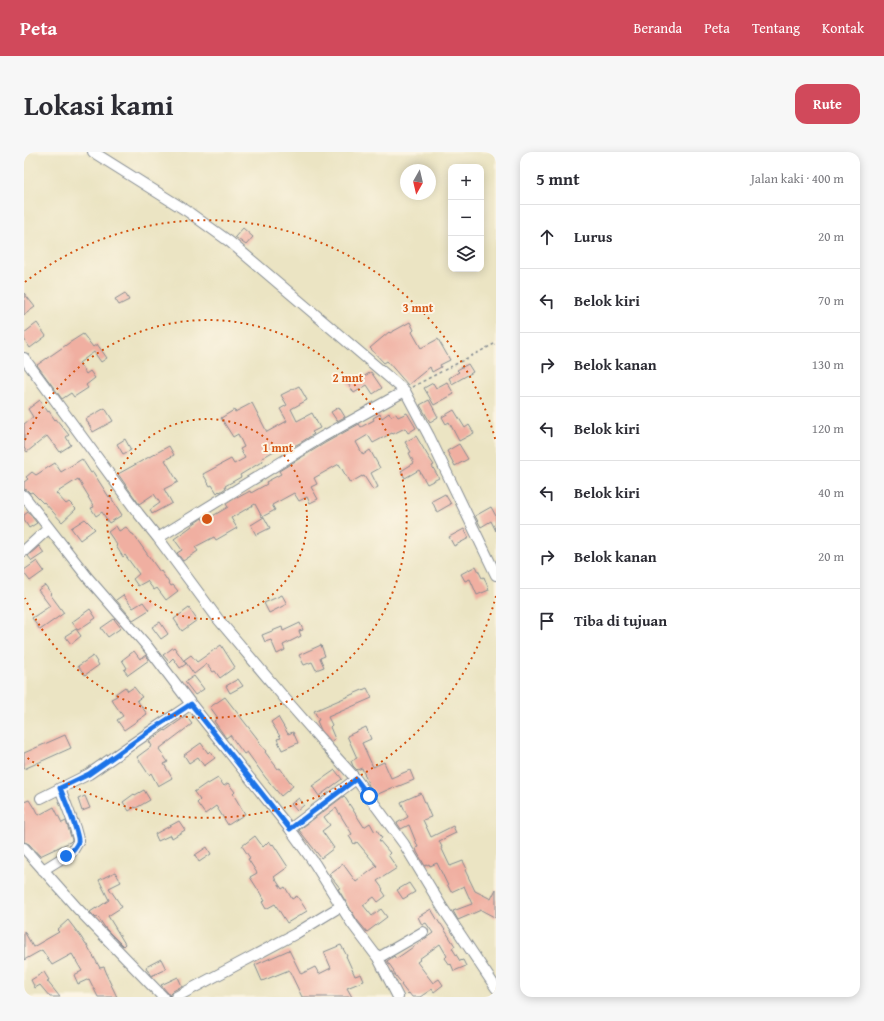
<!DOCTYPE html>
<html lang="id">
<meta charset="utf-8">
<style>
:root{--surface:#fff;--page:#f7f7f7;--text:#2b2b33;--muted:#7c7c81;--line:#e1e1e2;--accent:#d1495b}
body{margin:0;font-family:"Gentium Book Plus",serif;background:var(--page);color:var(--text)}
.controls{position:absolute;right:12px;top:12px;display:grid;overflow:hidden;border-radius:8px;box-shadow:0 2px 10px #0003}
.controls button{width:36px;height:36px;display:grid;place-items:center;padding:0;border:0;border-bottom:1px solid var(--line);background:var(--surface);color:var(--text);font:20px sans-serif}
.compass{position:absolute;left:376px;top:12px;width:36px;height:36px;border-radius:50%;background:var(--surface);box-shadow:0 2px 10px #0003;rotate:188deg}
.stop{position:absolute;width:12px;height:12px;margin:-9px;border:3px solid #1a73e8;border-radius:50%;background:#fff}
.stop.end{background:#1a73e8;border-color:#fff;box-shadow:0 1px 4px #0008}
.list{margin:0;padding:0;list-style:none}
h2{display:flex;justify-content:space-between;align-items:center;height:52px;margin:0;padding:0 16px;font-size:17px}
h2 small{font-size:13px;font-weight:400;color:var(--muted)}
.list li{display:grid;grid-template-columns:26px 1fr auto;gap:12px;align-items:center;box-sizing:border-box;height:64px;padding:0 16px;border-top:1px solid var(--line)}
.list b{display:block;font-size:15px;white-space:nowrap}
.list em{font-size:13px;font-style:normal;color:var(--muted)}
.icon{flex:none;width:22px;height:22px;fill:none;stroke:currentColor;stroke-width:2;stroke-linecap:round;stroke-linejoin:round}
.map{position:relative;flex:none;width:472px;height:845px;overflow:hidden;border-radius:12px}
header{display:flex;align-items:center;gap:24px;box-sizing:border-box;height:56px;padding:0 20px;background:var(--accent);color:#fff}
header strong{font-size:19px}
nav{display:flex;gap:22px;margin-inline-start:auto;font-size:14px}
.intro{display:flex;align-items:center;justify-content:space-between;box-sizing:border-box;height:96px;padding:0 24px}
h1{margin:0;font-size:28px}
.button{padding:10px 18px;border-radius:12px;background:var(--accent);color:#fff;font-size:14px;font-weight:700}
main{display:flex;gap:24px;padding:0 24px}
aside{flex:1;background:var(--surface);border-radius:12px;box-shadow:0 2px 10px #0003}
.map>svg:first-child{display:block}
.building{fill:#f0afa1}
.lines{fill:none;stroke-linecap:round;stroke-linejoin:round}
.minor-casing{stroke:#838a90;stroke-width:12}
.path{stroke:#838a90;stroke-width:1.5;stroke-dasharray:3 3;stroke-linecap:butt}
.minor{stroke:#fff;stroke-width:10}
.route{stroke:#1a73e8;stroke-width:5}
.ring{fill:none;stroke:#d45514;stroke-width:2;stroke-dasharray:2 4}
.centre{fill:#d45514;stroke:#fcf5e5;stroke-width:2}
.ring-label{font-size:12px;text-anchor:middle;font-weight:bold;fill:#d45514;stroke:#fcf5e5;stroke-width:4;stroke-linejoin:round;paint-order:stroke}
</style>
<header>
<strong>Peta</strong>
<nav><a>Beranda</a><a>Peta</a><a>Tentang</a><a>Kontak</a></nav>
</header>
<div class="intro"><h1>Lokasi kami</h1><a class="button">Rute</a></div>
<main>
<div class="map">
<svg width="472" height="845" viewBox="0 0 472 845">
<rect width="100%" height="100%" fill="#fcf5e5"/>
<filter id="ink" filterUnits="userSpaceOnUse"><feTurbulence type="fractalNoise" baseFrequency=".025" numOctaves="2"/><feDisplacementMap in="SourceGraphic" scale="8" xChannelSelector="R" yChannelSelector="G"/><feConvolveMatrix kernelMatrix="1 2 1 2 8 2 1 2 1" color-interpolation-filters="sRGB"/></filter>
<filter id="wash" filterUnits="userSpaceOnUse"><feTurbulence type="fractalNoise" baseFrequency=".012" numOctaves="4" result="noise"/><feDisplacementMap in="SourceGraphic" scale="16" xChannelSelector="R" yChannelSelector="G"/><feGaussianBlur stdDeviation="0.9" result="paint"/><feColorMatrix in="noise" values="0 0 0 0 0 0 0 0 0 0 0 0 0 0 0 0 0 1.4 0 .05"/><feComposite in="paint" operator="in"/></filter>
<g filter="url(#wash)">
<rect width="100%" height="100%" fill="#ebe4c3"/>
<g id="blocks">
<path class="building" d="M219,76L229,85L222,93L211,85Z
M0,141L11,155L0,163Z
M101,141L105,148L95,153L91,147Z
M386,170L390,178L388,180L397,196L414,187L426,208L416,213L417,215L408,220L406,215L384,233L363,209L360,211L346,196L365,180L366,181Z
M13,171L22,184L6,196L0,187V181Z
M59,182L69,195L73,192L83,206L77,210L70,200L55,211L62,222L66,219L71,226L62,233L64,236L50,245L47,241L38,247L13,213L45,191Z
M444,212L449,220L428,232L425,226L435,220L433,218Z
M347,220L358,236L349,242L343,233L330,241L323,230L330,225L333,229Z
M423,230L430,242L410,253L400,236L409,231L412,236Z
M275,234L283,248L267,257L273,269L288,261L296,276L288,280L290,282L276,291L268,295L266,293L257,299L255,296L238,306L239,309L216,323L217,325L201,334L202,336L196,340L195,339L193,341L188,333L186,334L179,322L207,307L210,312L221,306L216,297L220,295L214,282L209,285L197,266L210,258L211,260L228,251L243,280L263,269L256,257L263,253L257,243Z
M16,248L24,260L25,259L31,268L32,267L45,283L42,285L47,293L36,300L31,293H30L23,284L3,300L0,296V272L9,265L4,257Z
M405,248L414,265L406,270L396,253Z
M315,255L321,265L313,269L307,260Z
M81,256L89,269L69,280L62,267Z
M430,258L441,276L445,273L450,281L435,289L425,270L422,272L418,265Z
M365,261L367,264L372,262L374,265L383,261L392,276L384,281L381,276L369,282L368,281L349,291L344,283L332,290L339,303L346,298L356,316L347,321L354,335L349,338L340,324L338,325V324L326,331L315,312L290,326L293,332L287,335L294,347L286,351L283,345L275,349L270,341L248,353L251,358L238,365L231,352L207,366L213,376L192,388L190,385L171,395L174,399L159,409L153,401L158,398L150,387L168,374V373L178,366L180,369L204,355L202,352L213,345V346L226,339L227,341L243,332L242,330L257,322L255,319L301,291L335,272L337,275L350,268L349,266L356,262L358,266Z
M392,284L404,304L410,313L408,314L415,326L403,332L395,318L381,326L377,319L390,311L385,301L387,300L381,290Z
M101,287L107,298L99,302L93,292Z
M435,292L444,307L431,314L423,299Z
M145,294L150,303L141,308L154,330L140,337L148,351L128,362L126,358L136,351L130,342L115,352L94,322Z
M58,307L67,321L69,320L85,345L86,344L98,363L85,371L78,360L72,364L67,356L70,355L64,345H65L54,327L32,341L42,352L45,350L52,357L38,370L20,350L19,351L8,340L6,341L3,338L0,337V330L4,327L2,325L8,320L12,323L31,311L37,320Z
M421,342L427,352L413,360L408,349Z
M467,355L472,364V379L467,369L457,375L451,364Z
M4,360L13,371L5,376L0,368V363Z
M240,365L246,376L232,383L227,373Z
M61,367L71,377L56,388L47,376Z
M92,374L95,379L102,375L108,382H109L136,420L137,419L147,434L149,433L154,439L142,448L133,436L130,438L123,429L114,434L109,427L115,422L101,403L99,405L92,394L93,393L84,380Z
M440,377L445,386L430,394L425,385Z
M15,394L20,401L8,409L4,404Z
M13,409L20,419L6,429L0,421V418Z
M452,414L458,426L460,425L465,438L453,443L446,427L441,429L437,422Z
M21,433L27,441L26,442L40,461L16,478L8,466L26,454L14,438Z
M99,443L109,456L119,450L125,458L109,468L92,448Z
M258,443L263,452L245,461L240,451Z
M165,456L173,468L158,479L150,467Z
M66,457L72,466L54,478L48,470Z
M90,467L97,476L84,485L77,476Z
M136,470L144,482L137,487L128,475Z
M276,471L279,478L275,479L277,484L259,493L261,498L253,502L247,488L241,490L238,483L258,475L259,479Z
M52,477L57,484L47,492L41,484Z
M197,493L211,515L196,526L191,519L189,520L183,512L170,522L160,508L167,503L173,510Z
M297,493L301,504L296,506L300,515L292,518L288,510L280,513L275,503Z
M150,495L162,512L156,516L149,506L145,510L139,503Z
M110,499L116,507L122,503L125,508L104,523L100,518L103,516L98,508Z
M69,504L75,513L61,523L54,514Z
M170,524L180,537L171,543L161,530Z
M214,527L219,534L206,541L202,534Z
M101,535L104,539L110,535L118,545L113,548L123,562L100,578L93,568L99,564L87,547L93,544L91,542Z
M343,536L348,546L304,565L308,573L306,575L311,587L307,589L297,578L293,569L295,568L290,559Z
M201,545L236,590L235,591L242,599L241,600L254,617L256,616L269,634L257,644L241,625L223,600L220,602L206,583L202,586L190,569L194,566L186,555Z
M162,564L168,572L135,597L144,610L140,612L148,626L134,634L127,621L125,623L113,605L128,594L125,589L141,578V579Z
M254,565L264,582L269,580L274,591L258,598L253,587L257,586L247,570Z
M342,575L347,587L338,591L349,615L360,610L367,626L386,618L390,628L370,636V635L352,643L345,634L338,616L333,618L329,614L327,609L333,606L323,584Z
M41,583L47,596L0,617V601Z
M177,591L184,601L186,599L191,606L180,614L174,605L165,611L160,603Z
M311,618L318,627L295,644L288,634Z
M194,626L200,634L204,631L211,640L209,642L221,662L204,673L192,654L181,662L173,651L176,648L170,640L183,631L184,632Z
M120,638L126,648L112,656L111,655L105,659L99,650L110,642L111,643Z
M397,641L407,665L399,668L407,685L429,674L432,681L415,689L418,695H417L426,714L439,709L443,717L441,718L451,739L467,747L472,737V766L457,758L434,768L429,759L448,752L440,734L427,740L413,711L406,714L405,712L401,714L393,700L392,696L394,695L385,673L377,677L373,671L384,665L377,650Z
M61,644L66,656L58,659L54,647Z
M320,644L340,675L346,671L351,680L353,678L358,686L355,688L366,701L364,703L373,716L353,729L359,737L358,738L362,744L354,750L350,745L339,753L348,764L357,757L363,765L343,780L333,768L314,737L316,736L305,722L319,712L332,730L353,714L333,690L330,692L325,684L328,682L312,656L300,665L306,673L298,679L310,696L297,706L275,678Z
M275,646L280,653L273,659L267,652Z
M5,648L10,656L11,655L15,663L30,655L38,671L42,669L48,688L46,690L16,704L5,692L0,690V650Z
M155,669L161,678L148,686L147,683L134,689L131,682Z
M231,684L239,695L245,689L248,693L249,692L264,715L250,725L258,737L261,735L268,747L273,744L283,759L263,771L251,752L242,757L238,750L241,749L226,725L233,721L224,707L226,706L218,694Z
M183,695L187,702L175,710L171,703Z
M91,720L97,730L85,736L98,755L84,764L92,777L101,792L99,794L82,777L74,765L72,766L66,760L72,756V757L85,748L75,728Z
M385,731L391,740L379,747L373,738Z
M407,757L416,772H417L431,794L428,796L436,809L439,808L442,814L430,819L427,812L426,813L421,806L423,804L416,792L395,807L396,808L393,810L409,831L415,827L419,833L410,840L408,837L396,845H388L385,841L384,842L377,833L378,832L369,820L370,819L363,809L370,804L372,807L409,781L402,771L398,773L394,765Z
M44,768L57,785L62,793H63L76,816L80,815L83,822H82L93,845H74L65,827L54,832L50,823L58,819L48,802L28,813L18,798L0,808V779L9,795L35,780L33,778Z
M317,793L323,804H322L331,824L337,822L340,829L323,836L328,845H278L265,818L238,829L231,813L265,798L277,822L291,815L295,822L307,816L300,800Z
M137,807L142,817L127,824L125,821L122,815Z
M20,820L25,828L23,829L36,845H26L16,833L11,836L7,828Z
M154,825L158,834L149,839L146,842L145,845L144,841L137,833Z"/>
</g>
</g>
<g filter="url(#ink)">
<use href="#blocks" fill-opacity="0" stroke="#838a90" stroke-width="1"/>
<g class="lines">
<defs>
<path id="minor" d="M69,0L163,59L206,90L381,239L405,284L472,423
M0,206L114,361L134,386L194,467L263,549L313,606L332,627L380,692L418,755L472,836
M0,344L64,426L123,494L167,552L266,677L291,712L329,773L354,806L374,845
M134,386L298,285L381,239
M0,399L25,376
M17,646L65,622L127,579L167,552
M266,677L332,627
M0,696L53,756L139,845
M19,718L48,700L54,690V687L51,676L36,636
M354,806L399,780
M152,845L271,782L317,754"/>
</defs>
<use href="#minor" class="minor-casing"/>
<path class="path" d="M388,235L472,191"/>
<use href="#minor" class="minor"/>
</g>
</g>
<g class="lines" filter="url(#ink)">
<path class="route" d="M42,704C46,701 52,696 54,690C56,683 40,646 36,636L65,622L127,578L167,552L266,677L332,627L345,644"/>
</g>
<g class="ring">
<circle cx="183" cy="367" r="100"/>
<path d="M1 288A199 199 0 1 1 1 446"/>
<path d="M472 444A299 299 0 0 1 1 604M1 130A299 299 0 0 1 472 290"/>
</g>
<circle cx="183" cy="367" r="6" class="centre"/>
<g class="ring-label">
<text x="394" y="160">3 mnt</text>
<text x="324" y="230">2 mnt</text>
<text x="254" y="300">1 mnt</text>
</g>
</svg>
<div class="controls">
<button>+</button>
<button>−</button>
<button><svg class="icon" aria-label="layers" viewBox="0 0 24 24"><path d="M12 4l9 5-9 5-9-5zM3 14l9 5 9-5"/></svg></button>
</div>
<svg class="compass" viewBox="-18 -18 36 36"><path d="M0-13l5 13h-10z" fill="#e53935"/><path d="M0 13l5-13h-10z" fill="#7c7c81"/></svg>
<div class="stop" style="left:345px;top:644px"></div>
<div class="stop end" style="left:42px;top:704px"></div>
</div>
<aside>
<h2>5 mnt<small>Jalan kaki · 400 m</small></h2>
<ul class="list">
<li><svg class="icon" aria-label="ahead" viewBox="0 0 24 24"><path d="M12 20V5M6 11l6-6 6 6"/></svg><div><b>Lurus</b></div><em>20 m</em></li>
<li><svg class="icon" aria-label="left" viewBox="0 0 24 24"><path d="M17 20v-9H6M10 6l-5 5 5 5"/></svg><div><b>Belok kiri</b></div><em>70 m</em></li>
<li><svg class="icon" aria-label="right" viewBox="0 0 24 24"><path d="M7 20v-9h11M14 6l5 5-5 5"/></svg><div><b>Belok kanan</b></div><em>130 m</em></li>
<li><svg class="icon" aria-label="left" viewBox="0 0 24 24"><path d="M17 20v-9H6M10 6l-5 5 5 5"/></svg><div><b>Belok kiri</b></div><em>120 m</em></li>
<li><svg class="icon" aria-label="left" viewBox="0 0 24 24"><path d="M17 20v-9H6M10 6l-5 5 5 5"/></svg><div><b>Belok kiri</b></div><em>40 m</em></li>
<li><svg class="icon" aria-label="right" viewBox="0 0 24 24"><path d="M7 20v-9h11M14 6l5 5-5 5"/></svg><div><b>Belok kanan</b></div><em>20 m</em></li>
<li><svg class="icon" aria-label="arrive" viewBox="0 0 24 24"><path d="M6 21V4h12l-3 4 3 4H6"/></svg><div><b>Tiba di tujuan</b></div></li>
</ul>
</aside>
</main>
